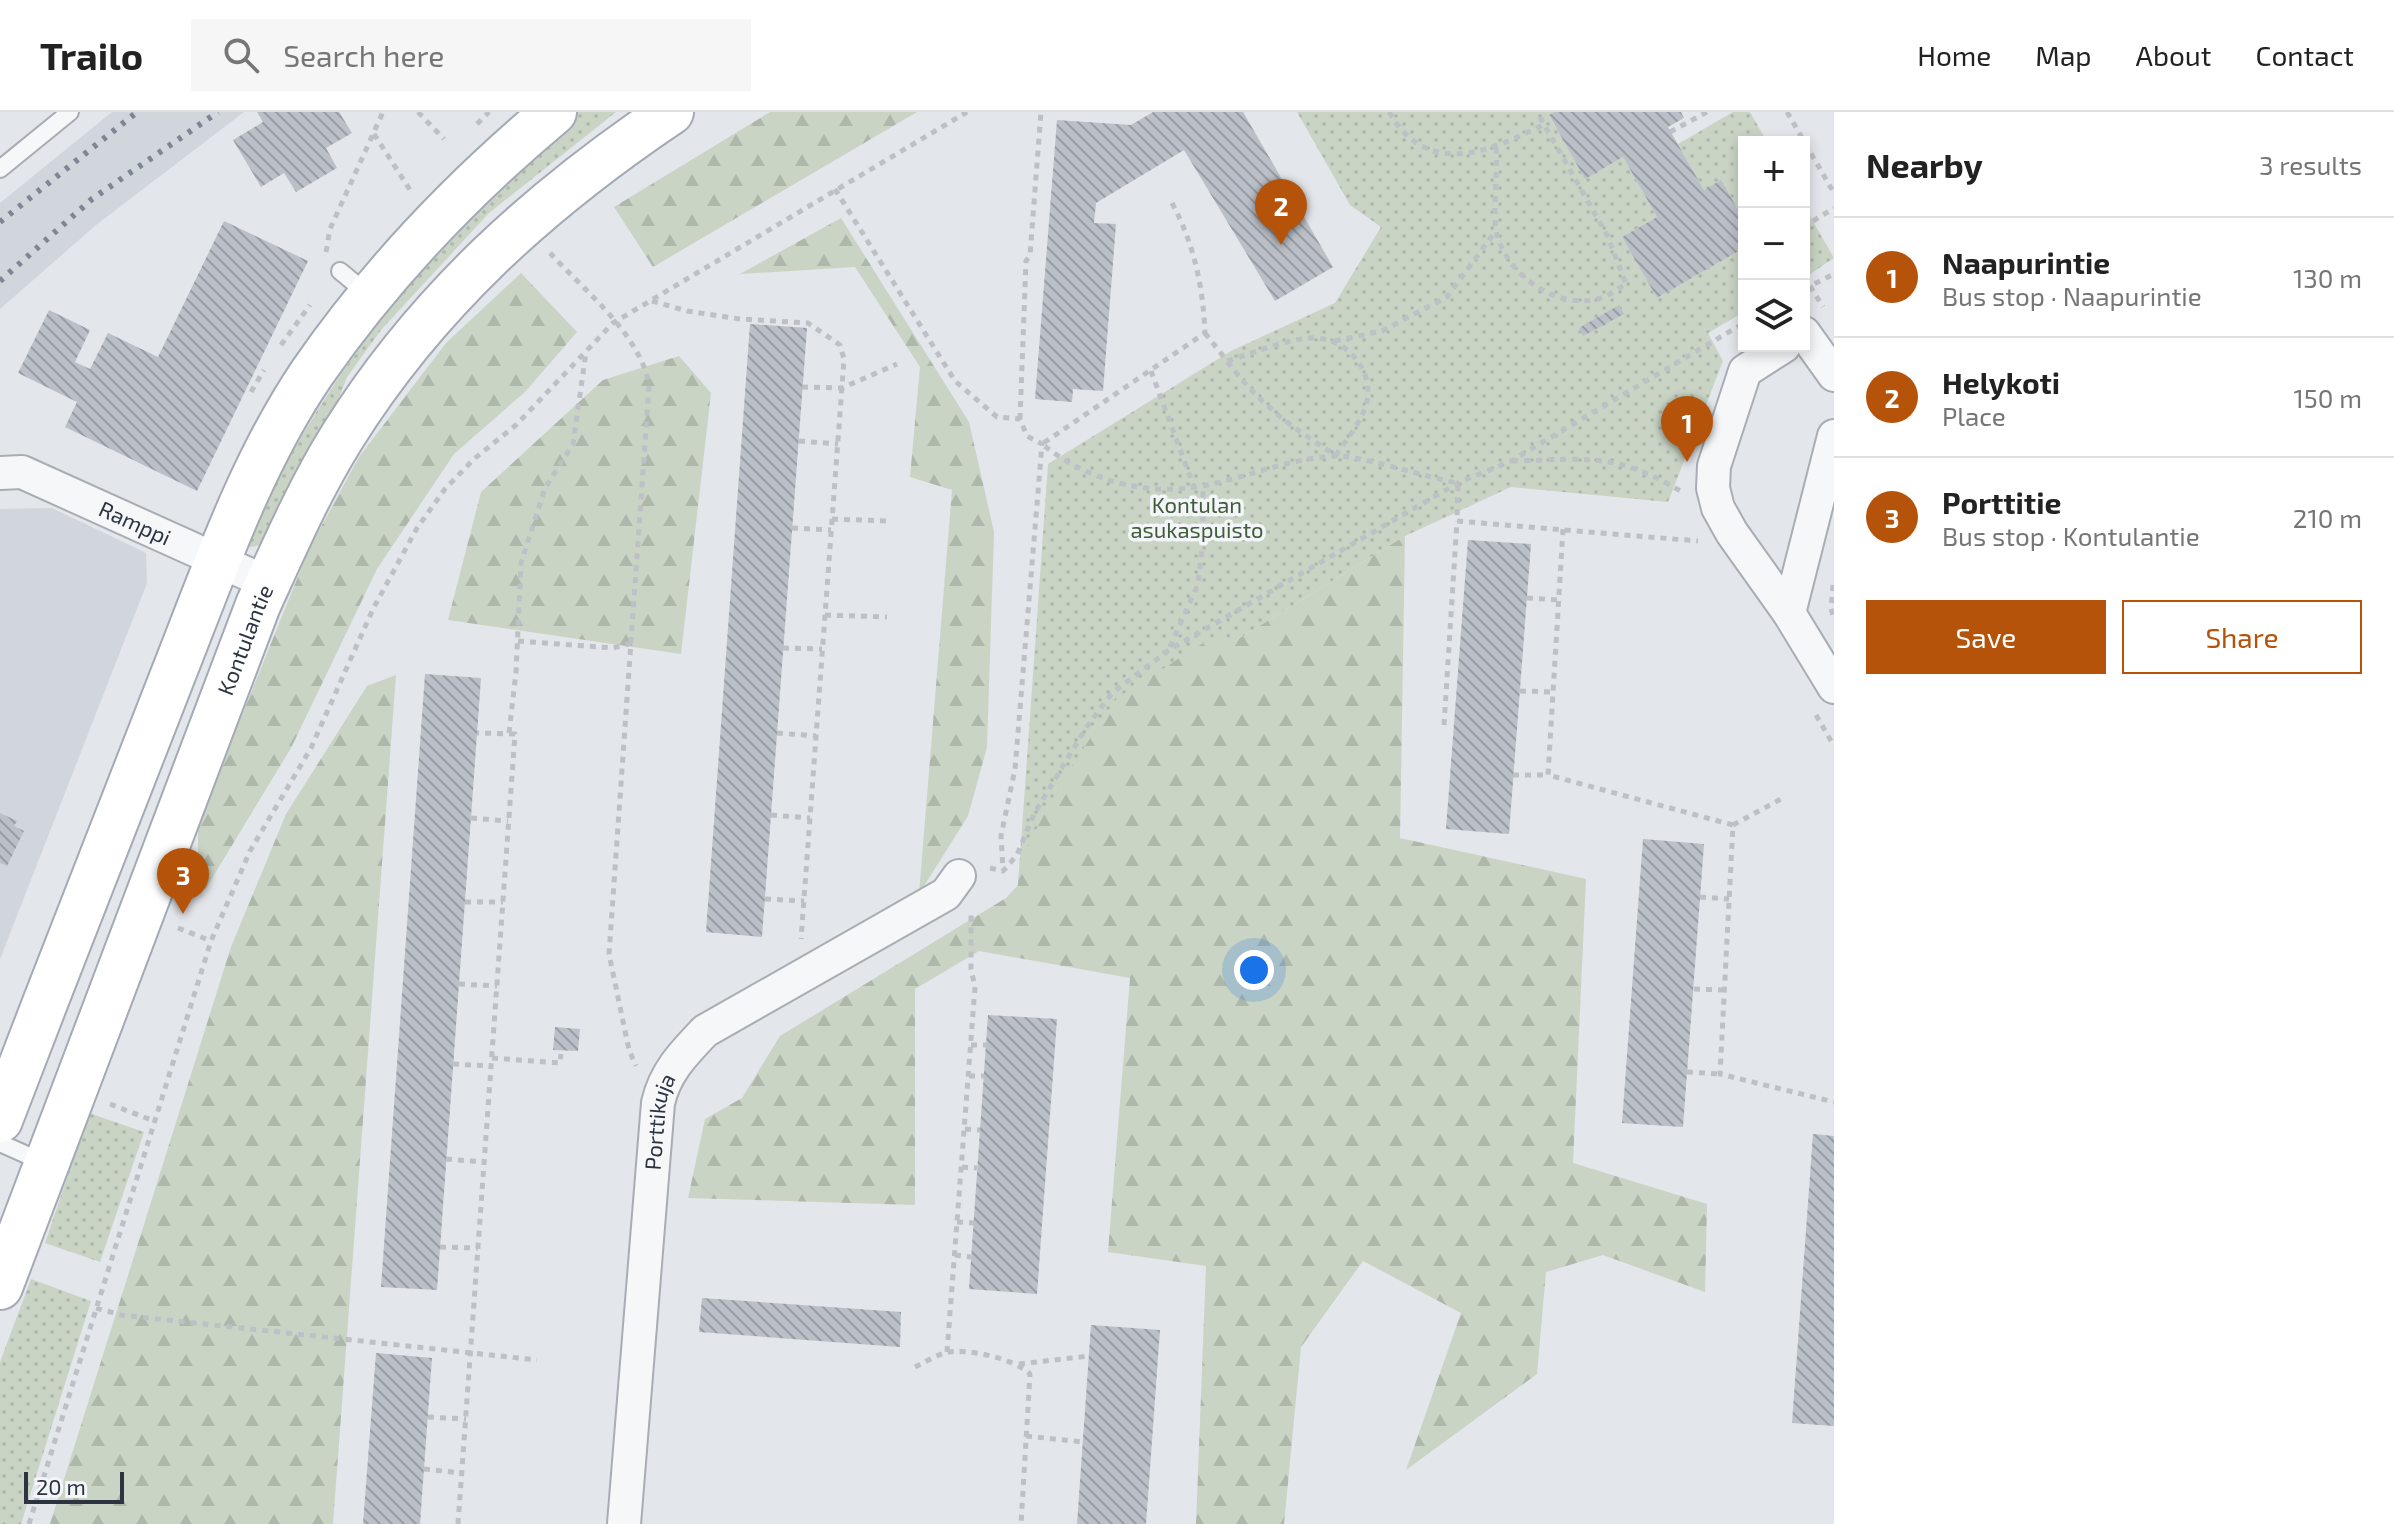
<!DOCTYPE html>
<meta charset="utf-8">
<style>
:root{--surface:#fff;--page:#f6f6f6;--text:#222;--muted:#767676;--line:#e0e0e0;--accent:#b45309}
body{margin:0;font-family:"Exo 2",sans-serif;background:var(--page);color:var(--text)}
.controls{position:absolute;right:24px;top:24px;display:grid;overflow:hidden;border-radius:0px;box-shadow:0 4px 12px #0003}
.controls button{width:72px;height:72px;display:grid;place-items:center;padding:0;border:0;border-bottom:2px solid var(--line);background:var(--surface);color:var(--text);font:40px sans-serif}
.scale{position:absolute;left:24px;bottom:20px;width:100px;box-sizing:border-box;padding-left:8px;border:4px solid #2c3441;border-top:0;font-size:22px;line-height:28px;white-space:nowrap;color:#2c3441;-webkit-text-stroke:6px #f3f5f8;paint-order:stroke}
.you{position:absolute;left:1254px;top:858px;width:28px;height:28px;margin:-20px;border:6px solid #fff;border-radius:50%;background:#1a73e8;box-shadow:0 0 0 12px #1a73e833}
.badge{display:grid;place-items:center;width:52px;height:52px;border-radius:50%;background:var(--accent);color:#fff;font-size:26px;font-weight:700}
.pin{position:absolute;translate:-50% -66px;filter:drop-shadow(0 2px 4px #0008)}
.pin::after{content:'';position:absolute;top:42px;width:28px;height:24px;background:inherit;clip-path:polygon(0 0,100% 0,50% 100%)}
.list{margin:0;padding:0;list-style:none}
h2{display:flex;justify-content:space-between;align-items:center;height:104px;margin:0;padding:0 32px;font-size:34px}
h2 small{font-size:26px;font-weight:400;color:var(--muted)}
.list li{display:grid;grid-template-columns:52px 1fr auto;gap:24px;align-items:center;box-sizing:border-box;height:120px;padding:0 32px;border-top:2px solid var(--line)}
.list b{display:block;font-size:30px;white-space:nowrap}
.list p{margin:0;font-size:26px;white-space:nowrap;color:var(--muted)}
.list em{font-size:26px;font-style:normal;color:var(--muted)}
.actions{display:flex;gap:16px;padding:24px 32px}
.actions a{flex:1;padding:18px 0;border:2px solid var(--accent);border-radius:0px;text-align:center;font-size:28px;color:var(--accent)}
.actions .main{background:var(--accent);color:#fff}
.icon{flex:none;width:44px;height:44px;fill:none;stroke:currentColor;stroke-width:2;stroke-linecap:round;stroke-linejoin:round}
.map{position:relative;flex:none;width:1834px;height:1412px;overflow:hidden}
header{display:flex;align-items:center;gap:48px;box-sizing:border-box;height:112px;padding:0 40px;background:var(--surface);border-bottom:2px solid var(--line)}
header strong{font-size:38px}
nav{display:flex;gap:44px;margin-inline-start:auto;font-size:28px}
.search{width:560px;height:72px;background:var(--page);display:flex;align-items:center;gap:20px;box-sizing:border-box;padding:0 28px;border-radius:0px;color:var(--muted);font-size:30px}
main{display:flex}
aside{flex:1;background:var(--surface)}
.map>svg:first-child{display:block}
.built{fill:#d1d5dc}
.green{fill:url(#green-dots)}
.forest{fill:url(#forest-firs)}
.building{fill:url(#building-back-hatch)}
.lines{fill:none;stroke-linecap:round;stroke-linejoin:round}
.lane-casing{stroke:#a8adb4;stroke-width:20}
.street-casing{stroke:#a8adb4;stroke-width:36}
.primary-casing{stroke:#a3aab5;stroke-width:48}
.path{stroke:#bdc0c5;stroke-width:5;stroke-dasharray:6 6;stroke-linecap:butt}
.lane{stroke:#f6f7f9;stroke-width:16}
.street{stroke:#f6f7f9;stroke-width:32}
.primary{stroke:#fff;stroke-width:44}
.rail{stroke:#7e8693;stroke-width:6;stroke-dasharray:4 8;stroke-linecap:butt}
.labels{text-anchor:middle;stroke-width:7;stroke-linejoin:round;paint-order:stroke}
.park-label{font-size:22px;fill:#415c3a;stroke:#f3f5f8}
.street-label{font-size:22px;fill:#2c3441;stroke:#f3f5f8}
</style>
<header>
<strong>Trailo</strong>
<div class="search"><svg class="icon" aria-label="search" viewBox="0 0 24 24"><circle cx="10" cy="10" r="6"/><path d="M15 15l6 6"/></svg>Search here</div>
<nav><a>Home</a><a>Map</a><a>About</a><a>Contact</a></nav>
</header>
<main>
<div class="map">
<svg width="1834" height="1412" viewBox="0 0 1834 1412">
<defs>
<pattern id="green-dots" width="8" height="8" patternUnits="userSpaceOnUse" patternTransform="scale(2)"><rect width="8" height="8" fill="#c9d4c5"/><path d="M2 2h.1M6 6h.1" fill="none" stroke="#adb7aa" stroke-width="1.8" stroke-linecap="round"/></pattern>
<pattern id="forest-firs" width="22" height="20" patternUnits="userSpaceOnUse" patternTransform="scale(2)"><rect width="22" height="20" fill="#c9d4c5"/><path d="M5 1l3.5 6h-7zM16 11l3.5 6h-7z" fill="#adb7aa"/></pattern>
<pattern id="building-back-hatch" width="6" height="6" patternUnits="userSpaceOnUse" patternTransform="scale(2)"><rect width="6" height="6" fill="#bbbfc7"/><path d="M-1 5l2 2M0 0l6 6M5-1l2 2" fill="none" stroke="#989ca3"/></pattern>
</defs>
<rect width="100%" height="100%" fill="#e3e6ea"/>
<path class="built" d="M112,0H244L96,113L0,197V91Z
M52,396L146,441L147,471L0,847V397Z"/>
<path class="green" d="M576,0H616L489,101L381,218L347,265L322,330L262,433L244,436C322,263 435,125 576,0Z
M1297,0H1555L1549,4L1585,66L1623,45L1657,105L1622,125L1657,186L1744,136V200L1708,221L1723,249L1668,390L1511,375L1405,424L1235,529L1018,773L1048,352L1231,239L1335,191L1381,115L1350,93Z
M1733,0H1750L1767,30H1744V108L1721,69L1704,78L1678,32Z
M1804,94L1834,146L1804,166Z
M89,1001L144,1020L100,1150L45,1131Z
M31,1167L91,1189L21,1412H0V1250Z"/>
<path class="forest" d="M770,0H917L653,155L614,95Z
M841,106L969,310L994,420L987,635L968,704L919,782L952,378L910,365L920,255L855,155L740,162Z
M521,161L577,220L525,280L454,342L377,457L291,636L205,778L198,744V712L310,435L359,345L446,231Z
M679,244L711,281L681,542L448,508L481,380L603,268Z
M1405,424L1400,726L1586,767L1573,1051L1707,1092L1705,1180L1603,1143L1546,1160L1537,1262L1406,1358L1461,1201L1363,1149L1301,1235L1284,1412H1196L1206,1154L1108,1140L1130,866L979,839L915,877V1093L688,1086L705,1007L742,986L780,924L1006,786L1018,773L1020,748L1063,667L1117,586L1219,521L1235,529Z
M396,563L333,1412H50L231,835L286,702L367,574Z"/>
<path class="building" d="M257,0H339L352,21L326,36L337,56L296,80L284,61L261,75L233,28L263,10Z
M1153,0H1243L1333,155L1275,189L1184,38L1096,91L1094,111L1116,112L1103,279L1073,277L1072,290L1035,287L1057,8L1131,13Z
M1555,0H1681L1684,6L1668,15L1704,78L1721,68L1744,108V136L1657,186L1622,125L1657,105L1623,45L1585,67L1549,3Z
M224,109L308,149L197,379L65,315L77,290L18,261L49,198L90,218L75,250L90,257L108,221L158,245Z
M1619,193L1624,202L1583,224L1579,216Z
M750,212L807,216L762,825L706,820Z
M1468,428L1531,432L1509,722L1446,717Z
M425,562L481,566L437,1178L381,1175Z
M0,701L17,709L14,714L24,719L7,754L0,751Z
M1643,727L1704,732L1683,1015L1622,1011Z
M988,903L1057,907L1037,1182L969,1177Z
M555,915L580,917L578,939L553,938Z
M1813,1022L1834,1024V1314L1792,1311Z
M702,1186L901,1200L900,1235L699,1220Z
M1091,1213L1160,1218L1146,1412H1077Z
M376,1241L432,1246L420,1412H363Z"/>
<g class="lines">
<defs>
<path id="lane" d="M0,57L70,0
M340,159L370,184
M0,1031L45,1051"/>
<g id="street">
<path d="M1804,221L1834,263"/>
<path d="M1784,234L1745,259L1714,354L1713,376L1718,396L1732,421L1789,501L1834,575"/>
<path id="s1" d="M0,361L22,360L268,471"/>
<path d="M1789,501L1834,324"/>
<path id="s2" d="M624,1412L658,991C665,960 684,941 705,919L946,782L959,764"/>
</g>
<g id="primary">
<path d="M0,1008C56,861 114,715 171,568C212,465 249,354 312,261C379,164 463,76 554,0"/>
<path id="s3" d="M0,1175L258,493C284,436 309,378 342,325C426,190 540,88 671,0"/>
</g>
</defs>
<use href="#lane" class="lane-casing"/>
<use href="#street" class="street-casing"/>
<use href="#primary" class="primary-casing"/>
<path class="path" d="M418,0L444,27
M1389,0C1429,68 1490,39 1545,12
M1787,0L1834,81
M477,12L489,0
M1670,20L1707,0
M374,22L412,81
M1496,36C1498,59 1492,105 1497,123C1508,164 1560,201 1604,185C1611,182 1619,176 1626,172L1607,123L1537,0
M835,77L955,269L997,305L1020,307L1027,324L1042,332L1015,657L1001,724L1003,758
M1172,91C1194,132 1203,174 1205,221L1042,332C1087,368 1145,385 1202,374C1246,366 1287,347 1333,344C1357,342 1428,366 1458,371L1457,409L1698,429
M1813,109L1834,96
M326,140L330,117L383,0
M550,141C584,178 642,224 649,274L609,842L629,938L636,954
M1810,174L1823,195
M1804,177L1834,162
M652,189L687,199L740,207L808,211L840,233L844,247L801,827
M1205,221L1227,249C1254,241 1283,228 1310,226C1341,224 1370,251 1368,284C1366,304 1347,327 1336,343C1293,317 1257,290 1227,249
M1335,229L1382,219L1447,185L1495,120
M281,233L310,193
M1151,259L1194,375
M802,275L842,276L897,252
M251,280L264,258
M1020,307L1026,149L1030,143L1041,0
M799,329L838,332
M1512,349C1586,347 1616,340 1682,380
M832,407L887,409
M792,416L831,418
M1563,417L1548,663L1733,713L1720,962L1834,990
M1833,473L1831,496L1834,508
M1527,486L1559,488
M825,503L887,505
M518,529L613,536L632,531
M1170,535L1198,472L1203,428V374
M783,536L822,537
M1520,579L1553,580
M1816,603L1834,634
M1444,613L1457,409
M509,621L516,560L521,451L545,376L573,332L586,240
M777,621L816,624
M1513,663H1548
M771,703L810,706
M471,706L508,709
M1733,713L1781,687
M990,756L1003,759L1017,743L1034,702L1086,616L1112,581L1169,538L1458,371L1511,349L1744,211
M1700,785L1729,787
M765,787L804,789
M465,790H503
M178,816L211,829
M459,872L497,874
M1694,877L1724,878
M971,933H986
M492,946L560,951L561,942
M453,952L491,954
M1687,960L1720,962
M969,964H984
M110,992L154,1009
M965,1017L980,1018
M446,1047L484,1050
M962,1055L977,1056
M957,1110L974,1111
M440,1135L478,1136
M955,1143L971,1145
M96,1196L121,1203L537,1248
M947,1240L975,875L971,857V803
M1019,1252L1089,1244
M915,1255C925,1250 935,1244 945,1241C965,1235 1015,1247 1030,1262L1021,1412
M428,1305L466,1307
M1026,1324L1083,1330
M424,1357L462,1361
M29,1412L211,829L250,739L311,636L373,497L417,416L445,377L474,347L516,313L613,211L967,0
M458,1412L515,622L477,621"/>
<use href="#lane" class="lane"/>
<use href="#street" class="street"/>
<use href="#primary" class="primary"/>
<path class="rail" d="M0,110L137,0
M0,169L92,87L218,0"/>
</g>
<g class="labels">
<g class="park-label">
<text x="1197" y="401">Kontulan<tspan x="1197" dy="25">asukaspuisto</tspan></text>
</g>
<g class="street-label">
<text dy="8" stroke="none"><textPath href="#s1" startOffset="146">Ramppi</textPath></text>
<text dy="8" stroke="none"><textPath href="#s3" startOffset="692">Kontulantie</textPath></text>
<text dy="8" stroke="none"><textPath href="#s2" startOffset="404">Porttikuja</textPath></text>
</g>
</g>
</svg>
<div class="controls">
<button>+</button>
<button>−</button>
<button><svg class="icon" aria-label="layers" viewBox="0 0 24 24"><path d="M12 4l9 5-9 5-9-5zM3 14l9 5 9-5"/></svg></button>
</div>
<div class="scale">20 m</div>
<div class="you"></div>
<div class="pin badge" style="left:1687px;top:350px">1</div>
<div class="pin badge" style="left:1281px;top:133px">2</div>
<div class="pin badge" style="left:183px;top:802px">3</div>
</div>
<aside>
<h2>Nearby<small>3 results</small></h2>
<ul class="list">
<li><span class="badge">1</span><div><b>Naapurintie</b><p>Bus stop · Naapurintie</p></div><em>130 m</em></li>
<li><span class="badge">2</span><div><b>Helykoti</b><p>Place</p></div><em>150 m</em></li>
<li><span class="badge">3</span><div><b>Porttitie</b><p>Bus stop · Kontulantie</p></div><em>210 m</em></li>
</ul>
<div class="actions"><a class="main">Save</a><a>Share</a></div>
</aside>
</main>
